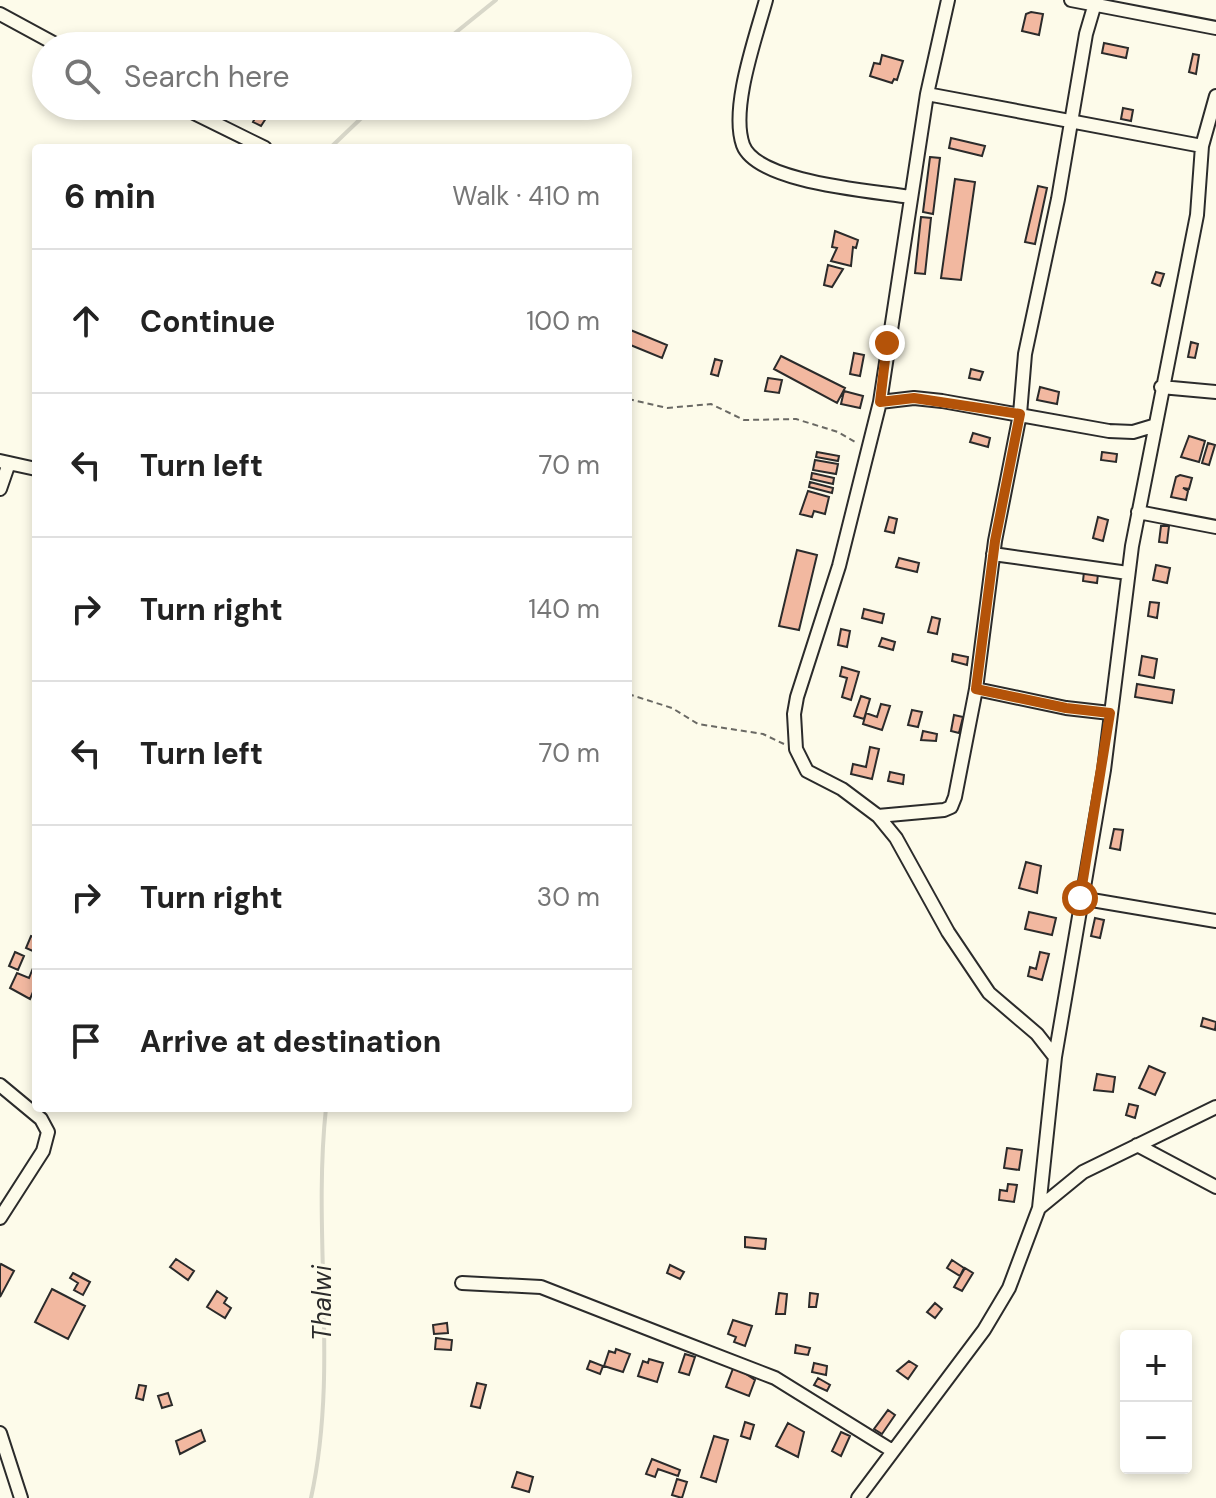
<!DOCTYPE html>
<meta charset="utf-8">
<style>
:root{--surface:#fff;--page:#f2f2f2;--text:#222;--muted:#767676;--line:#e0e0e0}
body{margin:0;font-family:"DM Sans",sans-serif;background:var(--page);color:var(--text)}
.controls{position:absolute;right:24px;bottom:24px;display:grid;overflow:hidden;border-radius:8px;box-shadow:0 4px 12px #0003}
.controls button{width:72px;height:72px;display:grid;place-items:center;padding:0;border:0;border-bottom:2px solid var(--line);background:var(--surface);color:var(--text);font:40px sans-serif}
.stop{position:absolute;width:24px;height:24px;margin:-18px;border:6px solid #b45309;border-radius:50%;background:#fff}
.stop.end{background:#b45309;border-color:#fff;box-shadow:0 2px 8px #0008}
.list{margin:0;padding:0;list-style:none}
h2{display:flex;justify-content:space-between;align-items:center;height:104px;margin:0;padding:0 32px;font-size:34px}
h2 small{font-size:26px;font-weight:400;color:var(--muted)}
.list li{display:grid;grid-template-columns:52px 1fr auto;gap:24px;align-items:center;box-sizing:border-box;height:144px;padding:0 32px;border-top:2px solid var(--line)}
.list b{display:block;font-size:30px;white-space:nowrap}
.list em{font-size:26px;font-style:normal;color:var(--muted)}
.icon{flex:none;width:44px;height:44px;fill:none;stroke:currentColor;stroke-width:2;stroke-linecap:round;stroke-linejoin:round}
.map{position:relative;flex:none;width:1216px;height:1498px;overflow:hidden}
.search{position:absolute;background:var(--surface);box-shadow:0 4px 12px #0003;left:32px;top:32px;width:600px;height:88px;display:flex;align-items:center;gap:20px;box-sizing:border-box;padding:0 28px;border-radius:44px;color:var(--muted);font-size:30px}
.panel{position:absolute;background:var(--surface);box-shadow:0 4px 12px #0003;left:32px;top:144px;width:600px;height:968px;border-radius:8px}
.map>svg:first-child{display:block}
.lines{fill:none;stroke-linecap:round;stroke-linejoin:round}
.stream{stroke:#d8d7c9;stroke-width:4}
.building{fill:#f2b8a0;stroke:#2b2b2b;stroke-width:2}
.minor-casing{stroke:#2b2b2b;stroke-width:16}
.path{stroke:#6a6964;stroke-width:2;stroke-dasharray:6 4;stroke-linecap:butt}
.minor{stroke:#fdfbea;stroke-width:12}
.route{stroke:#b45309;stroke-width:10}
.labels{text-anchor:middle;stroke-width:6;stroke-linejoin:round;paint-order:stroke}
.water-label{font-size:26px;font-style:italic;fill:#2b2b2b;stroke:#fdfbea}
</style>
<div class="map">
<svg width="1216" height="1498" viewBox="0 0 1216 1498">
<rect width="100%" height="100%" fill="#fdfbea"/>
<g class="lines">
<path class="stream" d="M439,46L496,0
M330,148L374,106
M311,1498C339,1370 312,1237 326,1108"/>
</g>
<path class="building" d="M1031,12L1043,14L1039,35L1022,31L1026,14Z
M1104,43L1128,48L1126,58L1102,53Z
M1193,54L1199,55L1196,74L1189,72Z
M882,55L903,61L897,80L894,79L892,83L870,76L874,63L880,64Z
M248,106H261L270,112L261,126L253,122L256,116L246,110Z
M1123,108L1133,110L1131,121L1121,119Z
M951,138L985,146L982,156L949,148Z
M930,157L940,158L933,214L923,212Z
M955,179L975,182L961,280L941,278Z
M1038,186L1047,188L1035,244L1025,242Z
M921,217L931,218L925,274L915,273Z
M835,231L858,240L856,248L853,247L851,266L831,261L837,248L832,247Z
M828,265L843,269L832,287L824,285Z
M1156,272L1164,274L1160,286L1152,283Z
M628,329L667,345L662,358L628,344Z
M1191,342L1198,344L1195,358L1188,357Z
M854,353L864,355L860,376L850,374Z
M781,356L845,388L837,403L774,369Z
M715,359L722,361L718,376L711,374Z
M971,369L983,372L980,380L969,378Z
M768,378L782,380L779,393L765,391Z
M1040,387L1059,392L1057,404L1037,400Z
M844,391L863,396L860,408L841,404Z
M973,433L990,438L988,447L970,442Z
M1189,436L1205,441L1199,462L1181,457Z
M1208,443L1215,445L1209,465L1202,463Z
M817,452L839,456L838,461L816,457Z
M1102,452L1117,454L1116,462L1101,460Z
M815,460L838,464L836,474L813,470Z
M812,473L834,478L833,484L811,479Z
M1180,475L1192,478L1189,489L1183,488L1188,491L1186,500L1171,497L1176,477Z
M810,482L833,488L832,493L809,487Z
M808,491L829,497L825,514L814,511L812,517L800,514Z
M889,517L897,519L894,533L885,531Z
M1098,517L1108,520L1103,541L1093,538Z
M1161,526H1169L1167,543L1159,542Z
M797,550L817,555L799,630L779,626Z
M899,558L919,563L917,572L896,567Z
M1156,565L1170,568L1167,583L1153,580Z
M1084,572L1098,574L1097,583L1083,581Z
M1150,602L1159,603L1157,618L1148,616Z
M864,609L884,614L882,623L862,618Z
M932,617L940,619L937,634L928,632Z
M841,629L850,631L847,647L838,645Z
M882,638L895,642L893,650L879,646Z
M953,654L968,657L967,665L952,661Z
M1142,656L1157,659L1154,678L1139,675Z
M842,667L859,672L851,700L842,697L847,678L840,676Z
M1137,684L1174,690L1172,703L1135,697Z
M861,696L870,699L864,719L854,716Z
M881,704L890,706L882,730L863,724L866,713L877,717Z
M912,710L922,712L918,727L908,725Z
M954,715L963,717L959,733L951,731Z
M923,731L937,734L936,741L921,740Z
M870,747L879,749L872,779L851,774L853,764L866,767Z
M890,772L904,775L903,784L888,781Z
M1114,829L1123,830L1120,850L1110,848Z
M1026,862L1041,866L1037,893L1019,888Z
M1029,912L1056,918L1052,935L1025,929Z
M1095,918L1104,920L1100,938L1091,936Z
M31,936L36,938L35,952L26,948Z
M15,952L24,956L18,970L9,966Z
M1040,952L1049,954L1042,980L1028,976L1030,967L1036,969Z
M35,963L36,985L30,999L10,988L17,973L29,978Z
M1203,1018L1216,1022L1215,1030L1201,1026Z
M1149,1066L1165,1073L1155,1095L1139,1088Z
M1097,1074L1115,1077L1113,1092L1094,1090Z
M1129,1104L1138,1106L1135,1118L1126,1115Z
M1007,1148L1022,1150L1019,1170L1004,1168Z
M1008,1184L1017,1185L1014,1202L999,1200L1000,1190L1007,1191Z
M745,1237L766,1239L765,1249L745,1247Z
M176,1259L194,1271L188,1280L170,1267Z
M952,1260L964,1268L960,1276L947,1268Z
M1,1264L14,1271L0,1297V1266Z
M670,1265L684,1272L680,1279L667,1273Z
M965,1268L973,1273L962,1291L954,1287Z
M73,1273L90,1282L83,1295L74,1290L78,1283L70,1278Z
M52,1289L85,1306L68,1339L35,1322Z
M217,1291L227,1298L224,1303L231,1308L225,1318L207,1307Z
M779,1293L787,1294L785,1314H776Z
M810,1293L818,1294L816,1307H809Z
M935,1303L942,1309L935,1318L927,1312Z
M733,1320L752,1326L745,1346L734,1342L736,1337L728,1334Z
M447,1323L448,1333L434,1334L433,1325Z
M436,1338L452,1340L451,1350L435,1349Z
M796,1345L810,1348L808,1355L795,1353Z
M616,1349L630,1354L623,1372L604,1366L609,1351L615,1353Z
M685,1354L695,1357L689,1375L679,1372Z
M649,1359L663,1363L657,1382L638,1376L643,1361L648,1363Z
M590,1361L603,1366L600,1374L587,1369Z
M909,1361L917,1366L908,1379L897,1371Z
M814,1363L827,1366L826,1375L812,1372Z
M734,1366L755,1380L749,1396L726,1387Z
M818,1378L830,1385L827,1391L814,1385Z
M477,1383L486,1385L480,1408L471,1406Z
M139,1385L146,1386L143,1400L136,1398Z
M168,1393L172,1405L162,1408L158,1396Z
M888,1410L895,1415L882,1434L874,1429Z
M745,1422L754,1425L750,1439L741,1436Z
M788,1423L804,1432L798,1457L776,1446Z
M201,1430L205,1441L180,1454L176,1441Z
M841,1432L850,1436L841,1456L832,1451Z
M714,1436L728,1440L716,1482L701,1477Z
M652,1459L680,1470L678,1476L658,1469L655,1477L646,1474Z
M517,1472L533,1477L529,1492L512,1487Z
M677,1479L687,1482L682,1498L672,1495Z"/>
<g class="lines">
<defs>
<path id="minor" d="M766,0C756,37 730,108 743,145C757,183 874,191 910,197
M1071,0L1216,28
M0,14L59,46
M927,94L948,0
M180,106L265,148
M1161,387L1216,392
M880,402L914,398L942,401L1109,431L1133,432L1153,426
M0,461L36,469
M0,489L9,463
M1138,512L1216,527
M993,554L1128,573
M976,689L1066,708L1110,713
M878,816L944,810L951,807L955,797L976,689L995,541L1020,414L1025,354L1058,199L1086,34L1096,0
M1080,898L1216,921
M1055,1057L1037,1034L989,993L948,932L896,838L878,816L842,789L807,771L796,749L794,714L797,697L839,566L880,402L927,94L1202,146
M0,1085L41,1119L48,1132L43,1151L0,1218
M1137,1145L1216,1187
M1039,1208L1083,1172L1216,1107
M462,1283L541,1287L674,1339L775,1378L891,1450
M0,1433L21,1498
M858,1498L984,1330L1009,1288L1039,1208L1055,1057L1104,770L1132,546L1197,215L1202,146L1216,96"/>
</defs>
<use href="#minor" class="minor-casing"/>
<path class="path" d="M628,399L667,408L711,404L744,420L796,419L838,432L855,442
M628,694L672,708L698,724L763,734L784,744"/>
<use href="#minor" class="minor"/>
</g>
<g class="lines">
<path class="route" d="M887,343L880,402L914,398L1020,414L995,541L976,689L1066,708L1110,713L1080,898"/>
</g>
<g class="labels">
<g class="water-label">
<text transform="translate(322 1303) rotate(-90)" y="9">Thalwi</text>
</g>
</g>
</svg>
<div class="controls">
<button>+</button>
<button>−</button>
</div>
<div class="stop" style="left:1080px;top:898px"></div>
<div class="stop end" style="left:887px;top:343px"></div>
<div class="search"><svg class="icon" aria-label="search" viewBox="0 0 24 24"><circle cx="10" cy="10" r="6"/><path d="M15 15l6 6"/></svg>Search here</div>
<section class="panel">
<h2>6 min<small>Walk · 410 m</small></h2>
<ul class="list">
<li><svg class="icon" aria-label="ahead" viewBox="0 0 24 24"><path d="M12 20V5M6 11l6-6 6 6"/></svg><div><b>Continue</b></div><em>100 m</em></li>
<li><svg class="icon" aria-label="left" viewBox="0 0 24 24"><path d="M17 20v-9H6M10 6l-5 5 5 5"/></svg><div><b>Turn left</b></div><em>70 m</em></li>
<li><svg class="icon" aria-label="right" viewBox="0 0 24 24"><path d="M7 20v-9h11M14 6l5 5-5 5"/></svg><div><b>Turn right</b></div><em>140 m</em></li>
<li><svg class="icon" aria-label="left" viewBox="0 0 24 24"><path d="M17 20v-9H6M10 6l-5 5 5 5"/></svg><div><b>Turn left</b></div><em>70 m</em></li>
<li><svg class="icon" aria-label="right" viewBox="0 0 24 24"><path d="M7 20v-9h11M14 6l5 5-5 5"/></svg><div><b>Turn right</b></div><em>30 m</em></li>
<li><svg class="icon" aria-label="arrive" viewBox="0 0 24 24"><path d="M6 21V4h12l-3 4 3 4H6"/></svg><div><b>Arrive at destination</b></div></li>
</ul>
</section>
</div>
